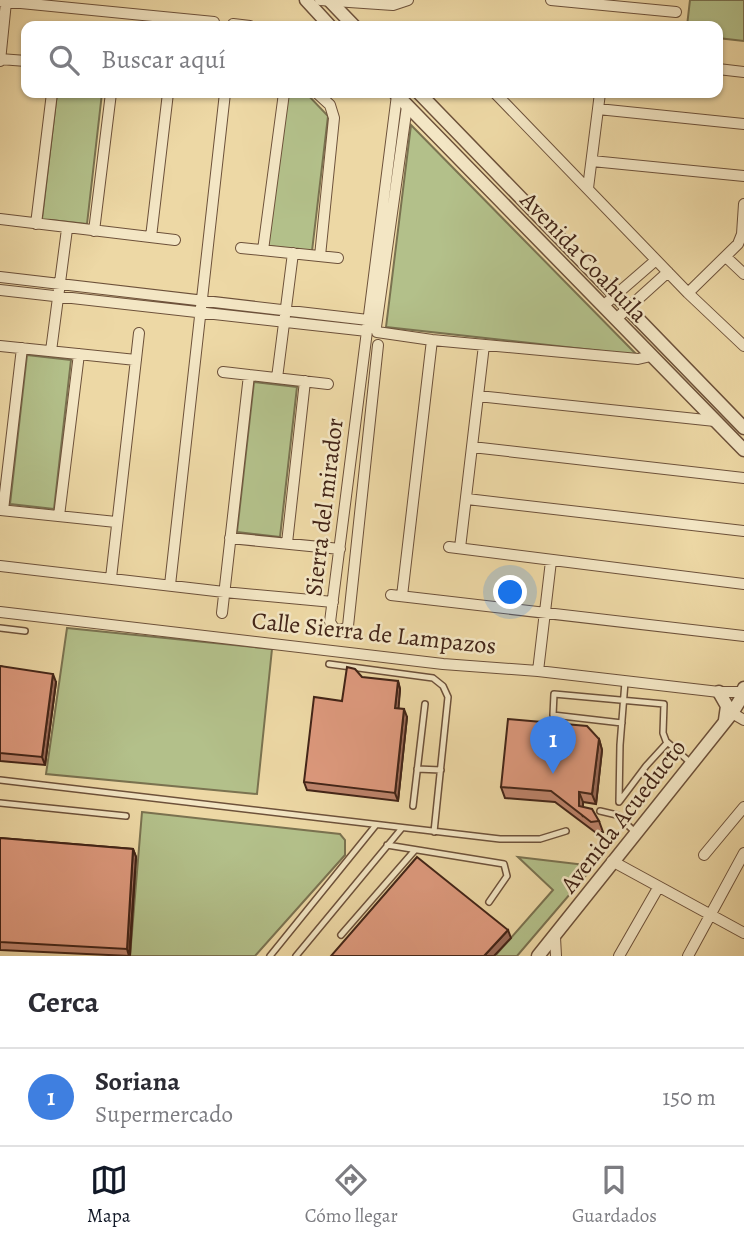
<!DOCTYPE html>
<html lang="es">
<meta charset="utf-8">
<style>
:root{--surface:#fff;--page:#f2f2f3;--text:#2b2b33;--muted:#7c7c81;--line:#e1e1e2;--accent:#111827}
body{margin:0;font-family:Alegreya,serif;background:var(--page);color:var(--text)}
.you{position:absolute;left:511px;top:593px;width:24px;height:24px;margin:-18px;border:5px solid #fff;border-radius:50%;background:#1a73e8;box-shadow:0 0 0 10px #1a73e833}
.badge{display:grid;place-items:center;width:46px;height:46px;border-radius:50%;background:var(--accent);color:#fff;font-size:23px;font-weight:700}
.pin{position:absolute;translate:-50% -58px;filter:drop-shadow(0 2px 4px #0008)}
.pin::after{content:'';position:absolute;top:37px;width:24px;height:21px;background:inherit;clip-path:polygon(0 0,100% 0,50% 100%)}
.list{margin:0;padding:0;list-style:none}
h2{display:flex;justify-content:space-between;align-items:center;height:91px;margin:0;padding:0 28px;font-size:30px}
h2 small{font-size:23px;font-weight:400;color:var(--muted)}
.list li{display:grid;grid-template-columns:46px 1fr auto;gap:21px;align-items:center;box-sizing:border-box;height:98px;padding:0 28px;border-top:2px solid var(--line)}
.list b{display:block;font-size:26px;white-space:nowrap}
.list p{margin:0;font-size:23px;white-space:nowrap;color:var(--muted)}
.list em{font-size:23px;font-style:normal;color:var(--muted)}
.icon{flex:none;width:38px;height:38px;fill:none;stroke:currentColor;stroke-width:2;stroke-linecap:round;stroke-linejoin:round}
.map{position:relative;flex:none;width:744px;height:956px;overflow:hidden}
.search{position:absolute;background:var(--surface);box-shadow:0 2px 5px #0004;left:21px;right:21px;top:21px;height:77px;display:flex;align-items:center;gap:18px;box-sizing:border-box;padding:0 24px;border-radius:14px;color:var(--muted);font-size:26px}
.sheet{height:189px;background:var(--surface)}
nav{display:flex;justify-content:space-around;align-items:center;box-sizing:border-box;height:98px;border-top:2px solid var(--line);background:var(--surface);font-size:19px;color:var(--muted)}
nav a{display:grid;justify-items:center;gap:4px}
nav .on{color:var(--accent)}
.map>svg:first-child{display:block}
.green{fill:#b3c08a;stroke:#7a7250;stroke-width:2}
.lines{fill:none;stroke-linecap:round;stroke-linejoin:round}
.service-casing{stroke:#6d513a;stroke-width:8}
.minor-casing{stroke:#6d513a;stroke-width:12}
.tertiary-casing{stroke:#6d513a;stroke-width:15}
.service{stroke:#f3e6c4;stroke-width:5}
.minor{stroke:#f3e6c4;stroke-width:10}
.tertiary{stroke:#f3e6c4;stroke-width:12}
.wall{fill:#be846c;stroke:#422417;stroke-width:2}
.shaded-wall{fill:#9b6b58;stroke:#422417;stroke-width:2}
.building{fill:#dd997d;stroke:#422417;stroke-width:2}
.labels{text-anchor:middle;stroke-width:5;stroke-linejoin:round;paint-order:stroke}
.street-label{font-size:24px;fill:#422417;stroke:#f3e6c4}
</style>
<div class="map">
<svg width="744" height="956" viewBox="0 0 744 956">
<rect width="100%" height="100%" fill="#edd8a5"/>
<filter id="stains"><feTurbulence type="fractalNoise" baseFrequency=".00286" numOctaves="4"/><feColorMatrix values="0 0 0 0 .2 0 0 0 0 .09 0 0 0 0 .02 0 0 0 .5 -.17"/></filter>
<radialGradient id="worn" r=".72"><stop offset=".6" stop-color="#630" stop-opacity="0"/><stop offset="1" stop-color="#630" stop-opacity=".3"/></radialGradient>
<path class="green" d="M690,0H744V41L718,38V26H687Z
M57,93H102L87,224L42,219Z
M287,93H306L328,116L312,251L267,246Z
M411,125L637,355L386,327Z
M27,355L71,360L54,509L10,504Z
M254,382L297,387L280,537L237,532Z
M67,628L272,649L257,794L46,774Z
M142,812L340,834L345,840V855L255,956H130Z
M518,857L594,866L517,956H495L553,890Z"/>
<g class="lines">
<defs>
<path id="service" d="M0,628L25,631
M329,664L433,678L443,686L448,697L434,832
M625,682L620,745L619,802L646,766L667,743
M622,723L553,715L554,694L664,704L663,733L666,741L692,764
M417,769L441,770
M0,780L500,839H540L566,831
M0,803L126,816
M413,806L425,704
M600,811L617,815L636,833
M387,845L504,864L507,876L489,902
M341,935L415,850
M270,956L376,825
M296,956L402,828"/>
<path id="minor" d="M320,0L393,5L408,0
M551,0L676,12
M0,1L214,22
M233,26V24L250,26
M0,59L26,61
M0,61L6,2
M718,69L744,72
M317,93L330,105L334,118L320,256
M495,93L688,293L744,346
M407,106L376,327L377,332L432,340L638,359L651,356
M598,109L744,124
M592,161L744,176
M588,188L600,93
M0,219L175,240
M36,224L52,93
M94,231L111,93
M151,237L168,93
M241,248L338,258
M263,250L284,93
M726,257L744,274
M0,277L368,320
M0,290L367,331
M688,293L738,244L742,234L744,204
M603,306L656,260
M616,319L668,272
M378,345L348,626L344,629L335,630L330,622L397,95
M0,346L136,360
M51,351L67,229
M223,372L328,384
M277,378L293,253
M478,396L715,421
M472,447L744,478
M467,499L744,531
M0,510L116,522
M3,510L22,348
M59,516L79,354
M230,538L340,549
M287,543L305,381
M449,547L744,584
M460,548L484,345
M0,566L224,592L333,602
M111,578L139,333
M170,585L225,93
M391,595L744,636
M402,596L432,340
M0,612L443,664L538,671L719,692H744
M222,613L249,375
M538,671L551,561
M732,713L744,720
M704,855L744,807
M612,861L744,933
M555,937L556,956
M619,956L658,888
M688,956L744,853"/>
<path id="tertiary" d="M306,0L330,26
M329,0L354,26
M395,93L744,450
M419,93L744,428
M719,692L727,706L725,720
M538,956L732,713L740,700L744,688"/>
</defs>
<use href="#service" class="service-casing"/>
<use href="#minor" class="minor-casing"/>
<use href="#tertiary" class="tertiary-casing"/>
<use href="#service" class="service"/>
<use href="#minor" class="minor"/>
<use href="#tertiary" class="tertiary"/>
</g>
<path class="wall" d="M0,666L56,682L45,765L0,761Z
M398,681L400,689L398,708L407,717L398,801L307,790L304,782L342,701Z
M599,739L602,750L596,804L583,802V807L599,821L603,832H595L555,802L505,798L501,787Z
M0,838L133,849L136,857L130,956L0,950Z"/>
<path class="shaded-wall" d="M53,674L56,682L45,765L42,757Z
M398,681L400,689L398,716L395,708Z
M404,709L407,717L398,801L395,793Z
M599,739L602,750L596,804L592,794Z
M579,792L583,802V817L579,806Z
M133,849L136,857L129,956L127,949Z
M508,930L511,938L494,956H484Z"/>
<path class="building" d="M0,666L53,674L42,757L0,753Z
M347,667L355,669L362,677L398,681L395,708L404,709L395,793L304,782L314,697L342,701Z
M508,719L587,726L599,739L592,794L579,792V806L592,809L599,821L591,822L551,791L501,787Z
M0,838L133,849L127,949L0,942Z
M417,857L508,930L484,956H331Z"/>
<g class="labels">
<g class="street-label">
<text transform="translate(584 257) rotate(46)" y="8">Avenida Coahuila</text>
<text transform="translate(324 507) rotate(-83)" y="8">Sierra del mirador</text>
<text transform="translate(374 633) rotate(6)" y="8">Calle Sierra de Lampazos</text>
<text transform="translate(623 816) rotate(-52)" y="8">Avenida Acueducto</text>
</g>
</g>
<rect width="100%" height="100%" filter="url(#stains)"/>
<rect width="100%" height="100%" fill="url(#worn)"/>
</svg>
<div class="you"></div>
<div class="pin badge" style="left:553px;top:774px;background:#3f7fe0">1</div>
<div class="search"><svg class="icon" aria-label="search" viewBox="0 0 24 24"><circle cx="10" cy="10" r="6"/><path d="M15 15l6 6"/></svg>Buscar aquí</div>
</div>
<section class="sheet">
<h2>Cerca<small></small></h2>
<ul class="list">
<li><span class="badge" style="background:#3f7fe0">1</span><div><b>Soriana</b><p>Supermercado</p></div><em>150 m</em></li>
</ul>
</section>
<nav>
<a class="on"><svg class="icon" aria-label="map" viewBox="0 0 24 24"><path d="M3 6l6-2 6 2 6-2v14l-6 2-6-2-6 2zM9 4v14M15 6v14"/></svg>Mapa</a>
<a><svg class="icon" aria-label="directions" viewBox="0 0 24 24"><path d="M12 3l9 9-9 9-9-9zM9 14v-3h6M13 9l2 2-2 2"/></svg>Cómo llegar</a>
<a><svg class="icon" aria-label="saved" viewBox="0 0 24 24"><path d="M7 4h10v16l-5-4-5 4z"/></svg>Guardados</a>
</nav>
